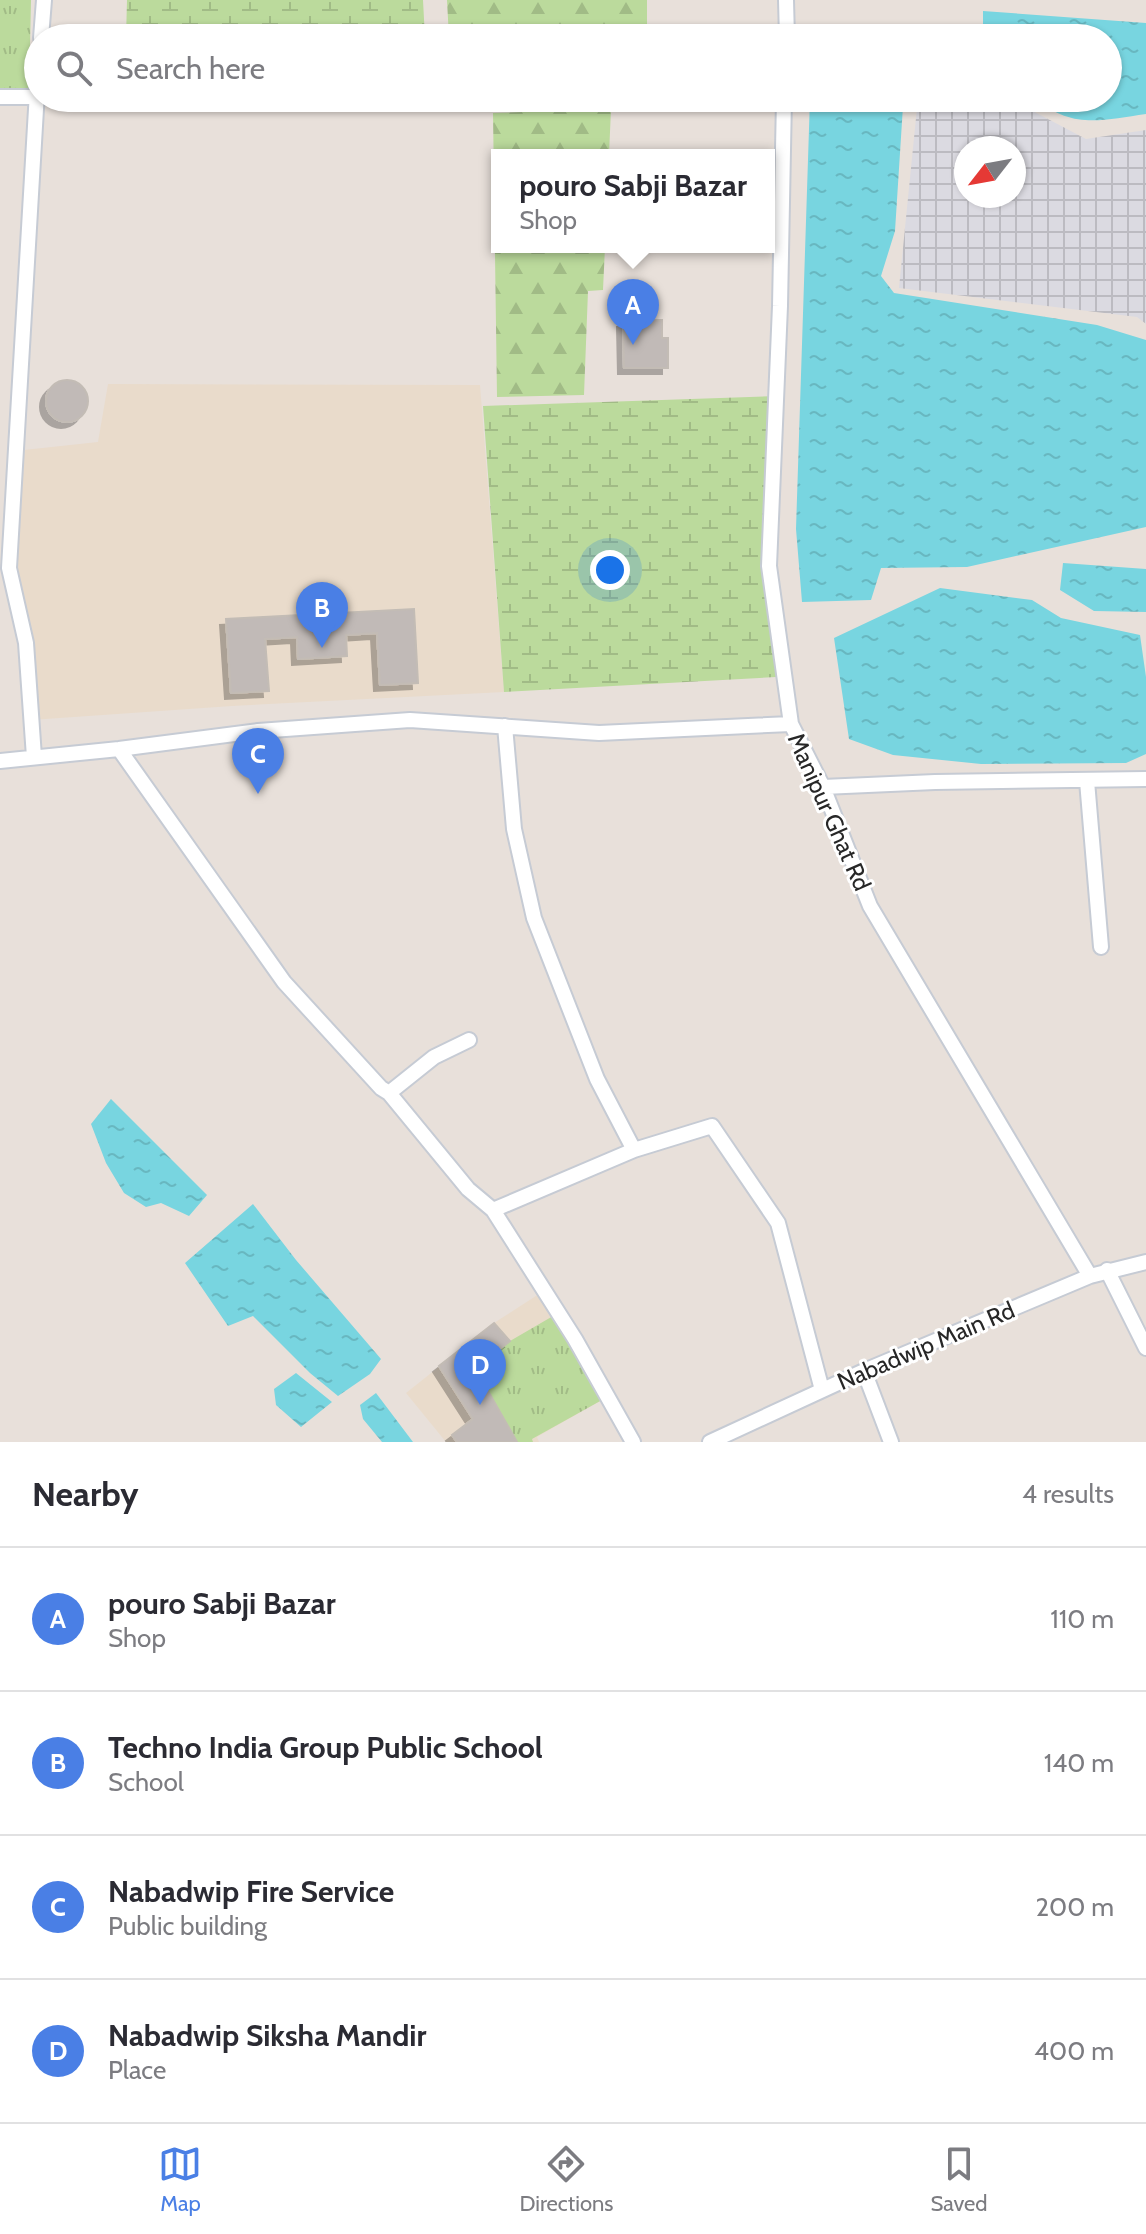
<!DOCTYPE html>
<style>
:root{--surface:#fff;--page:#f2f2f3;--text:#2b2b33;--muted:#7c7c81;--line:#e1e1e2;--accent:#4a7fe5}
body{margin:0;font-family:Cabin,sans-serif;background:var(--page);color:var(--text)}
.compass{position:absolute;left:954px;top:136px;width:72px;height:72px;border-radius:50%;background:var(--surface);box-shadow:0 2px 6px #0004;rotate:239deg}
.you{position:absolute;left:610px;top:570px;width:28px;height:28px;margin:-20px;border:6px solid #fff;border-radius:50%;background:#1a73e8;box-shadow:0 0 0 12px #1a73e833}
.badge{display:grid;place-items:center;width:52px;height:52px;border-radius:50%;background:var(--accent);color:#fff;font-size:26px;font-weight:700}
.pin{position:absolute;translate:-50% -66px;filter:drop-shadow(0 2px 4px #0008)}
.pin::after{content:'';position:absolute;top:42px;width:28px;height:24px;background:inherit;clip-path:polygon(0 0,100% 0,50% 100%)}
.popup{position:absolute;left:491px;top:149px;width:284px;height:104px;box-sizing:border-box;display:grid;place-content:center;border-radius:0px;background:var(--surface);filter:drop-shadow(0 2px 6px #0005);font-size:26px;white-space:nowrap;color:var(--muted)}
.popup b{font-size:30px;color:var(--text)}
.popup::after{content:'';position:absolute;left:50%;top:100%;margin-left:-16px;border:16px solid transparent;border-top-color:var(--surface)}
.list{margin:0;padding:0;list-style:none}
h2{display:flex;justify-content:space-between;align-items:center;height:104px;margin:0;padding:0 32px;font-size:34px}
h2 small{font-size:26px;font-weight:400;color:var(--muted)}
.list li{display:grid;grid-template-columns:52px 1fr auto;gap:24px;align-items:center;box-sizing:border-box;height:144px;padding:0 32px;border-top:2px solid var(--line)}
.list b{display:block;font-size:30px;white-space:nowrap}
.list p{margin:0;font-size:26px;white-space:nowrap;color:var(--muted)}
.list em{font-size:26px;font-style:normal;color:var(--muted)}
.icon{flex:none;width:44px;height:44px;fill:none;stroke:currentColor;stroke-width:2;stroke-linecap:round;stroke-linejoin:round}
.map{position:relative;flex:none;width:1146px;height:1442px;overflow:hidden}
.search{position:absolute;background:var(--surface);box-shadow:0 2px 6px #0004;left:24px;right:24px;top:24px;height:88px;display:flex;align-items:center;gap:20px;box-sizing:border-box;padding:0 28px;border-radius:44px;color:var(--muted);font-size:30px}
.sheet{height:680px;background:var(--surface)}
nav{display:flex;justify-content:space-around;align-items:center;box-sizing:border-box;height:112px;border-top:2px solid var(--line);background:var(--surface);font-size:22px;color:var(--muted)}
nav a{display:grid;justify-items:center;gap:4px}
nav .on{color:var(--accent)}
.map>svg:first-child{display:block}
.industrial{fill:url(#industrial-grid);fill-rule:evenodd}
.education{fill:#e9dbcb}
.grass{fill:url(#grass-tufts)}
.forest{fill:url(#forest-firs)}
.wetland{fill:url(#wetland-marsh)}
.water{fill:url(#water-ripples)}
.building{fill:#c1bab7;stroke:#c3bcb5;stroke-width:2;filter:url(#shadow)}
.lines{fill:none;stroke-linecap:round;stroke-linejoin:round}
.minor-casing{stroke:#c6cbd4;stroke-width:18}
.minor{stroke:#fff;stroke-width:14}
.labels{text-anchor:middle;stroke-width:6;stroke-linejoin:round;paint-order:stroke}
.street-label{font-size:24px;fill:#272727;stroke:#fff}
</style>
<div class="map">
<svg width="1146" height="1442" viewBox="0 0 1146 1442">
<defs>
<pattern id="industrial-grid" width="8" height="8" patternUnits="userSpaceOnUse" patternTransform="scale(2)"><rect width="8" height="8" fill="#dbdae1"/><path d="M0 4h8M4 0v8" fill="none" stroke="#bcbbc1"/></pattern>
<pattern id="grass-tufts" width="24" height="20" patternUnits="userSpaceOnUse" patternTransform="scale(2)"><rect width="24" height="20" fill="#bbda9c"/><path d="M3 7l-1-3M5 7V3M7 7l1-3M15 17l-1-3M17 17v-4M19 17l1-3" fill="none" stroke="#a1bb86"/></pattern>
<pattern id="forest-firs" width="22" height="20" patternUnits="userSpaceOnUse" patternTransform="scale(2)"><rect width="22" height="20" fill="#bbda9c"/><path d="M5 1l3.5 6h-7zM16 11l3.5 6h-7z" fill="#a1bb86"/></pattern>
<pattern id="wetland-marsh" width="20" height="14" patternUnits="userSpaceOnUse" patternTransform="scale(2)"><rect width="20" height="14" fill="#bbda9c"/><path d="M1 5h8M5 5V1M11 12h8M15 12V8" fill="none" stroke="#a1bb86"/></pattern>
<pattern id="water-ripples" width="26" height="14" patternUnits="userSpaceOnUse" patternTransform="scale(2)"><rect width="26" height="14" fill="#78d5e0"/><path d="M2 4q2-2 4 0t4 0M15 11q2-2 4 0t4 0" fill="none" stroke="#68b7c0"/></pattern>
<filter id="shadow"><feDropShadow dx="-6" dy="6" stdDeviation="0" flood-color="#0004"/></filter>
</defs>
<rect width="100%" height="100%" fill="#e8e0da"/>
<path class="industrial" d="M918,98H1008L1086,139L1146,130V324L1137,317L899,288ZM966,148H1014V196H966Z"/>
<path class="education" d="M108,384L480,385L504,692L232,706L31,720L9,568L23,478L24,450L98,442Z
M539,1294L602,1400L537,1437L539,1442H446L406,1393L494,1323Z"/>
<path class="grass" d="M0,0H31L29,91L0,90Z
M553,1316L602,1400L532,1439L533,1442H517L475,1368L510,1341Z"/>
<path class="forest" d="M447,0H647V38H449Z
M611,109L609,155H497V247H605L603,290L588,291L584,395L497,397L493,113Z"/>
<path class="wetland" d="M127,0H423L425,38H126Z
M776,396L769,566L780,639L776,677L504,692L483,406Z"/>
<path class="water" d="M983,11L1146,23V114C1103,120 1071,130 1036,98H1108V38H983Z
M810,98H907L903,106L895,231L881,276L894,293L1097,325L1146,340V527L967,567L881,568L871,600L802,602L796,529Z
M1063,563L1146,569V612L1094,611L1060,590Z
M940,588L1032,600L1061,618L1140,635L1146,677V754L1126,763L981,764L893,755L849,739L834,638Z
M111,1099L207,1195L189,1216L161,1203L146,1207L124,1193L106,1163L91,1124Z
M253,1204L296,1260L381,1359L370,1374L338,1396L310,1373L253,1316L228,1326L185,1263Z
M296,1373L332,1402L301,1427L276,1405L274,1389Z
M376,1393L413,1442H382L363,1419L360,1405Z"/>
<path class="building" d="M662,320V338H668V368H624L623,321Z
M46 401a21 21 0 1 1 42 0a21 21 0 1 1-42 0Z
M414,609L418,683L380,685L377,633L346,635L347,656L298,659L297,637L265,639L269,691L231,693L226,619Z
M494,1323L510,1341L475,1368L517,1442H457L452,1435L473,1419L439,1366Z"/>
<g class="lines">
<defs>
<path id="minor" d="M786,0L787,38
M41,38L44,0
M0,97H38
M784,98L780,306L769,566L791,724L823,787L870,906L1090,1276
M505,726L514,829L534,918L597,1079L634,1150
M119,749L284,982L381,1088L389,1093L468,1189L493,1210L575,1339L633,1442
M34,757L26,643L9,568L38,75
M0,761L119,749L258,731L410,720L599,733L791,724
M1087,781L1101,947
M823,787L935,782L1146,779
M389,1093L434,1057L469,1040
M493,1210L634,1150L712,1126L778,1223L822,1390
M1107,1270L1146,1348
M864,1371L891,1442
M710,1442L864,1371L1090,1276L1146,1262"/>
</defs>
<use href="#minor" class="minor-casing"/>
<use href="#minor" class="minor"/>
</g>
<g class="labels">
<g class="street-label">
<text transform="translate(829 812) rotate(66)" y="8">Manipur Ghat Rd</text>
<text transform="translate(926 1346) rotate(-23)" y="8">Nabadwip Main Rd</text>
</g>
</g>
</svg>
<svg class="compass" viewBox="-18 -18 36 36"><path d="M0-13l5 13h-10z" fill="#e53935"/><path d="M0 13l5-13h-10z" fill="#7c7c81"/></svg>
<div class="you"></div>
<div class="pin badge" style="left:633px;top:345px">A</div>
<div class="popup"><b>pouro Sabji Bazar</b>Shop</div>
<div class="pin badge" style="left:322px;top:648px">B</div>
<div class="pin badge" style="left:258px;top:794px">C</div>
<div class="pin badge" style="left:480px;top:1405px">D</div>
<div class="search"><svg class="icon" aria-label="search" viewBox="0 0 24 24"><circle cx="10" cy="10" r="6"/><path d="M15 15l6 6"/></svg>Search here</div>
</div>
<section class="sheet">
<h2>Nearby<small>4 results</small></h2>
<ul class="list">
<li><span class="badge">A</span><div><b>pouro Sabji Bazar</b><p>Shop</p></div><em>110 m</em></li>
<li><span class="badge">B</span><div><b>Techno India Group Public School</b><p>School</p></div><em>140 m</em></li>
<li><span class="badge">C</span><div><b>Nabadwip Fire Service</b><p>Public building</p></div><em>200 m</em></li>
<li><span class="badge">D</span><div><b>Nabadwip Siksha Mandir</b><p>Place</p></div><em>400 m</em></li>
</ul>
</section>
<nav>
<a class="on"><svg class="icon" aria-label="map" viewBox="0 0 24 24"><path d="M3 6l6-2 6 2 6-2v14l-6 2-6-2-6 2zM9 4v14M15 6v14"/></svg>Map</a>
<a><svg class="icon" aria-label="directions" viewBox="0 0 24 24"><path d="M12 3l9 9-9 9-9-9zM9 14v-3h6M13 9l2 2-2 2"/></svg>Directions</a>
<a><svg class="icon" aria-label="saved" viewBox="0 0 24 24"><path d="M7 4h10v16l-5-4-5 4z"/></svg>Saved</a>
</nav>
